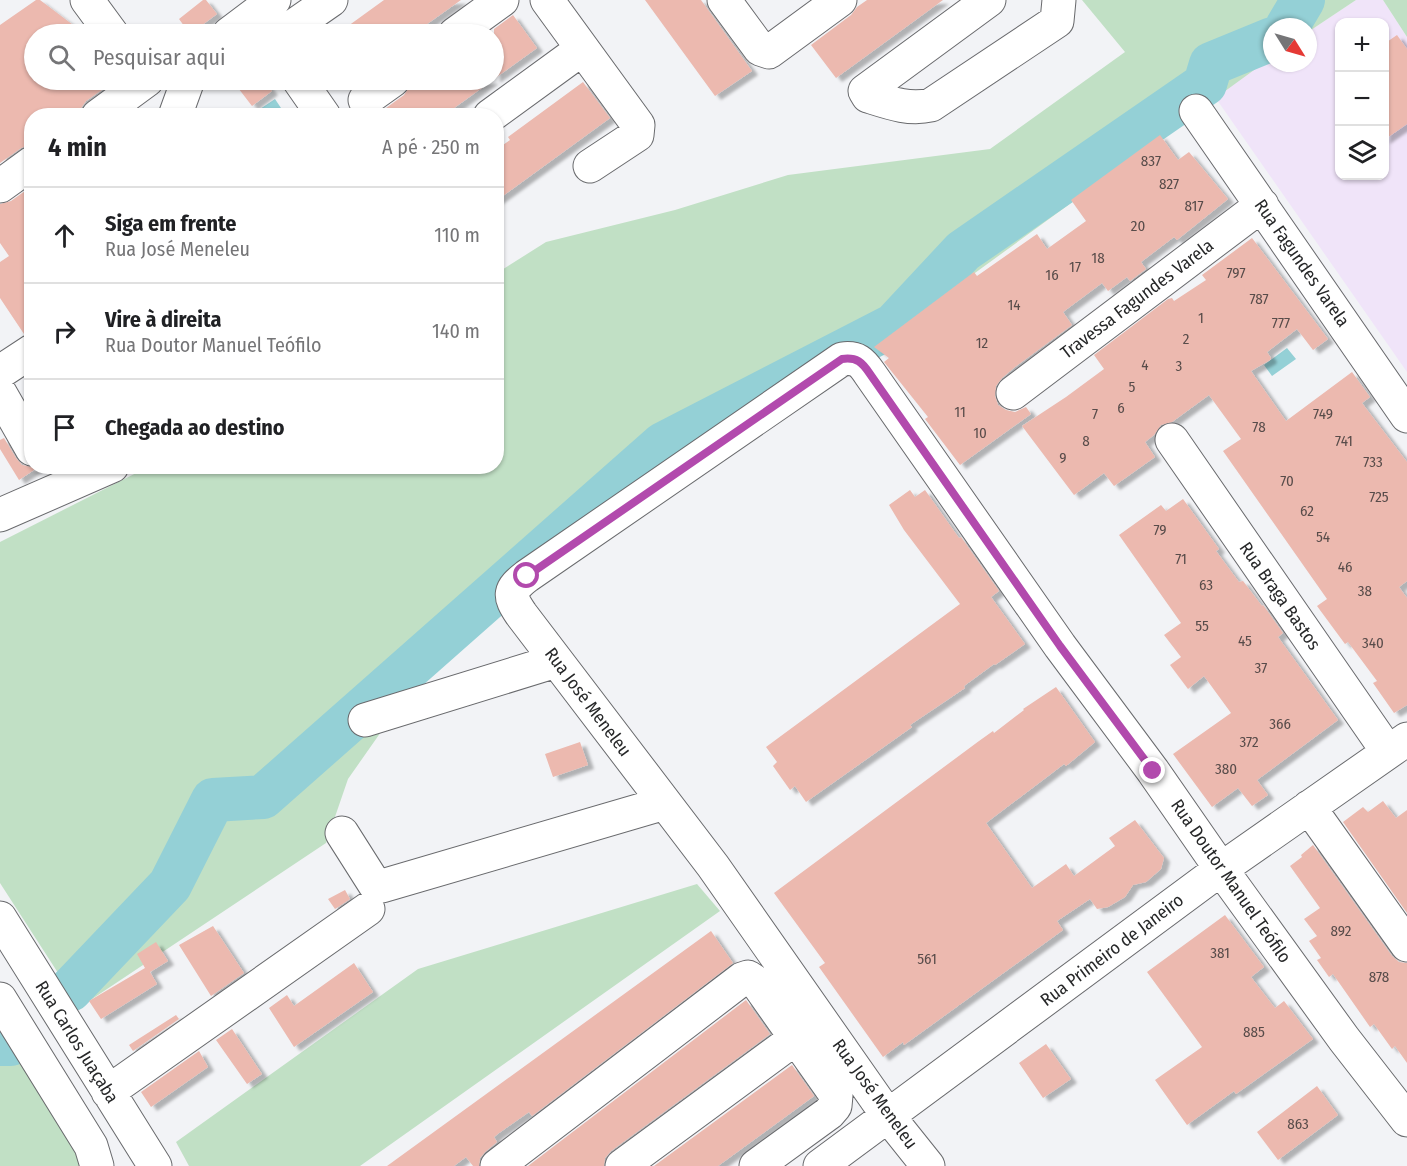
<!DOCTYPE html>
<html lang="pt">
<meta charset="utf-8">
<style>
:root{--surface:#fff;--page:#f2f2f2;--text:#202124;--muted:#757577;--line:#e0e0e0}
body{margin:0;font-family:"Fira Sans Condensed",sans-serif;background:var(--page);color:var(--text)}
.controls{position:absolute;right:18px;top:18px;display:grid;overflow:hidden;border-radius:12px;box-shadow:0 2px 4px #0004}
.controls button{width:54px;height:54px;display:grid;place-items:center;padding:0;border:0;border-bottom:2px solid var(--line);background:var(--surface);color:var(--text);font:30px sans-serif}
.compass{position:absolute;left:1263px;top:18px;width:54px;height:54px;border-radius:50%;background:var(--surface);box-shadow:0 2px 4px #0004;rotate:127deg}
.stop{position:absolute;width:18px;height:18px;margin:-14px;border:4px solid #b24aad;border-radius:50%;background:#fff}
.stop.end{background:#b24aad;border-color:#fff;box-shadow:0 2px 6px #0008}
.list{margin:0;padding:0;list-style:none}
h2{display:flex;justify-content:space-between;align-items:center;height:78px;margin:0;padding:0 24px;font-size:26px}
h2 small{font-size:20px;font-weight:400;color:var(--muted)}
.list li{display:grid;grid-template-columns:39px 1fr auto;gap:18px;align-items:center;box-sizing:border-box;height:96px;padding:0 24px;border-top:2px solid var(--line)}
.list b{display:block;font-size:22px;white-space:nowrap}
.list p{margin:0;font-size:20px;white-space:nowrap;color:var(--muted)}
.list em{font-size:20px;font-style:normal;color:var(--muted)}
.icon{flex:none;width:33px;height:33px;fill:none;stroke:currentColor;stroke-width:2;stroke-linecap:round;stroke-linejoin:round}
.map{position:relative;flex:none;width:1407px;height:1166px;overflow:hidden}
.search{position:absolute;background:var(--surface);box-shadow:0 2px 4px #0004;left:24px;top:24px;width:480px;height:66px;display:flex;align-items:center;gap:15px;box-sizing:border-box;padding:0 21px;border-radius:33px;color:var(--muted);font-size:22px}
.panel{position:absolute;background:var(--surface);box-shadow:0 2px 4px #0004;left:24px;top:108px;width:480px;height:366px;border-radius:24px}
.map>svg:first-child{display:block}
.industrial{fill:#f0e4f9;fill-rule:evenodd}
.green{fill:#c1e0c5}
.water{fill:#94d0d6}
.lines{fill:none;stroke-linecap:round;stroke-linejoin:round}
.river{stroke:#94d0d6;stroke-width:44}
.building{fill:#ecb9af;filter:url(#shadow)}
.minor-casing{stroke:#696a6d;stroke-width:35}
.minor{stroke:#fff;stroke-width:33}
.route{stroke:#b24aad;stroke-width:8}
.labels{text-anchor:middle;stroke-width:4.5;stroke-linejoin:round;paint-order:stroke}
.number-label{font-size:15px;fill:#584c4a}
.street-label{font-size:18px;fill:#272829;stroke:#fff}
</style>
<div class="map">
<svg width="1407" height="1166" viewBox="0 0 1407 1166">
<defs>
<filter id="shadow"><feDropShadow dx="6" dy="4" stdDeviation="1.5" flood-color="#0004"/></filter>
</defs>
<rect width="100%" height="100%" fill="#f2f3f6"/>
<path class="industrial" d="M1356,0H1383L1407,37V372L1215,97L1272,57V63H1308V32ZM1340,22H1384V176H1340Z"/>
<path class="green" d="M1082,0H1356L1308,32V27H1272V57L869,350L629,513L423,672L348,779L326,843L80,1007L0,883V542L148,467L496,466L497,273L546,242L675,210L788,175L990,149L1125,52Z
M1383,0H1407V37Z
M697,884L720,911L360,1166H189L176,1142L418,969Z
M0,1030L81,1161V1166H0Z"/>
<path class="water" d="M275,99L283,111L277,115H251Z
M1287,348L1296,359L1272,376L1264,365Z"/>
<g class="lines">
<path class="river" d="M1287,27L1303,0
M70,990L170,885L213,800L263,797L663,444L894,325L963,251L1205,84L1211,64L1272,39
M0,1044H11"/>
</g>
<path class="building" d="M36,0H40L85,34H34V80H116L86,101L81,108L80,116H32V144L21,148L0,163V25Z
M203,0H206L217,14L190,34L179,19Z
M384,0H461L413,34H337Z
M645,0H701L752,71L715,96Z
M867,0H943L836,78L811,45L851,15L857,7Z
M513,15L537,48L494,79V29Z
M1397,35L1407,49V124L1384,140V44Z
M232,80H263L272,91L252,106Z
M417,80H493L443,116H375L404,95L411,84Z
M583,82L610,118L496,201V150L510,140L508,137Z
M1160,135L1178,160L1189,152L1228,199L1177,240L1174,237L1141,262L1146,269L1130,281L1127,277L1108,291L1102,283L1063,312L1072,325L1015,367L1002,378L996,386L995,396L998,405L1006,410L1015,412L1026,407L1031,414L960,465L925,419L928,417L884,362L889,358L874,347L974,272L977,276L1037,234L1047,249L1086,221L1071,200Z
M32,186V332L24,334L0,298V262L9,256L0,243V204L11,201Z
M1252,238L1328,339L1313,350L1297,329L1267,352L1271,358L1270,360L1251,371L1286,421L1352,372L1370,397L1362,403L1407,462V581L1399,587L1407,598V705L1394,713L1373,683L1377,681L1348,642L1345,644L1317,606L1327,599L1223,451L1241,439L1209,395L1172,422L1161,425L1154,435L1145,442L1155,457L1114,486L1104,473L1074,495L1022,426L1066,397L1104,369L1094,355L1168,299L1172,298L1174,301L1206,280L1202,275Z
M4,438L16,458L22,465L37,468L19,480L0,449V440Z
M910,490L915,497L925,490L959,538L961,537L999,591L991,597L1025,644L995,665L994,664L964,686L965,688L910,725L912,727L806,802L795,786L790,790L773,766L777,762L766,747L960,604L904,530L889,505Z
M1183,499L1219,549L1216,551L1239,582L1243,581L1262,606L1263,605L1283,633L1278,637L1338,720L1257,780L1268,795L1252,806L1238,788L1212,807L1173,754L1231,713L1204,676L1188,689L1170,665L1181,657L1164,635L1181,623L1119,535L1161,505L1166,511Z
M1056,687L1095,742L1066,766L1064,764L986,823L1032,888L1066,864L1074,876L1115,846L1109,838L1135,820L1164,858L1161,869L1146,882L1133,885L1125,897L1108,907L1097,909L1090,899L1057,921L1063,930L904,1045L903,1042L883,1057L819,967L825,963L774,893L979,741L993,731L994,733L1024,710L1023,709Z
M580,742L588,765L553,777L545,754Z
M1383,801L1396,818L1407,810V913L1343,822L1363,807L1368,812Z
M1313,845L1392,956L1399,962L1407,963V1063L1395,1046L1392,1049L1374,1024L1370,1027L1333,974L1329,977L1317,960L1321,958L1309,941L1317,936L1304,919L1320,908L1290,866L1302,857L1301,855Z
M345,890L350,899L335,909L328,899Z
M1225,915L1264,967L1251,977L1275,1008L1284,1001L1313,1039L1236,1094L1234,1091L1187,1125L1155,1080L1202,1047L1147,972Z
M213,926L244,973L211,996L179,945Z
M711,931L733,963L532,1116L529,1112L499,1133L494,1137L497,1142L485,1152L480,1158L479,1166H473L466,1157L454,1166H387Z
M156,942L168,961L150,972L157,984L101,1019L89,1001L145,968L137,954Z
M354,963L373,992L294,1047L269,1008L287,995L294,1006Z
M746,1000L770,1034L611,1151L605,1158L604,1166H528Z
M176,1015L179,1019L133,1051L129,1045Z
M232,1029L262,1074L247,1084L216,1040Z
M1046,1044L1071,1079L1043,1098L1019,1063Z
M199,1051L208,1067L151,1107L141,1092Z
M792,1065L814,1096L718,1166H654Z
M1317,1086L1338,1115L1278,1160L1257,1132Z"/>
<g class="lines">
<defs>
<path id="minor" d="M87,0L112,34
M547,0L638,125L637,135L590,166
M724,0L760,49L769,52L840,0
M989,0L865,91L868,96C890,103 909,110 931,105L1057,21L1059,0
M229,34L274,0
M282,34L331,0
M455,34L502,0
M299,80L324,116
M365,100L393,80
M1196,111L1407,416
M98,116L147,80
M175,116L188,80
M490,116L582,49
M0,186L32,163
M0,372L32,351
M0,393L32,449
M1013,393L1262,205
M1172,440L1388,752
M0,515L112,466
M365,720L556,661
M1309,807L1407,945
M342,833L375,885L382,886L665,803
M0,918L155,1166
M0,999L91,1146L97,1166
M108,1092L368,909
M497,1166L742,979L748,977L757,983L836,1095L835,1106L829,1113L756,1166
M622,1166L796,1038
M820,1166L1221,869L1407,739
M928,1166L888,1116L713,866L521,614C508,595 509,590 527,576L842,359C857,357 862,362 870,374L1060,646L1153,771L1221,869L1344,1039L1407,1120"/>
</defs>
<use href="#minor" class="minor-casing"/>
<use href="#minor" class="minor"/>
</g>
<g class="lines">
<path class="route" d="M527,576L842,359C857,357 862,362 870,374L1060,646L1153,771"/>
</g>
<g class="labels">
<g class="number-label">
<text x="1151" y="166">837</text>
<text x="1169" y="189">827</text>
<text x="1194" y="211">817</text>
<text x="1138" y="231">20</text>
<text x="1098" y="263">18</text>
<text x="1075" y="272">17</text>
<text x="1236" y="278">797</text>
<text x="1052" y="280">16</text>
<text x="1259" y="304">787</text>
<text x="1014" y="310">14</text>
<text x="1201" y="323">1</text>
<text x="1281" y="328">777</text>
<text x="1186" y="344">2</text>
<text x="982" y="348">12</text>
<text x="1145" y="370">4</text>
<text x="1179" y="371">3</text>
<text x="1132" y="392">5</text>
<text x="1121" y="413">6</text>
<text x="960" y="417">11</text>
<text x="1095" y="419">7</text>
<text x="1323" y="419">749</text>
<text x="1259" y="432">78</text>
<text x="980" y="438">10</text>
<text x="1086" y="446">8</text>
<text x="1344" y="446">741</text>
<text x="1063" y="463">9</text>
<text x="1373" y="467">733</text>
<text x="1287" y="486">70</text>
<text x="1379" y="502">725</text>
<text x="1307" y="516">62</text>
<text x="1160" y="535">79</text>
<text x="1323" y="542">54</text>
<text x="1181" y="564">71</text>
<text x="1345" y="572">46</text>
<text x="1206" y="590">63</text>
<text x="1365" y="596">38</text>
<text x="1202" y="631">55</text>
<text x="1245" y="646">45</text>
<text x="1373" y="648">340</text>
<text x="1261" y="673">37</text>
<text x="1280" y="729">366</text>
<text x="1249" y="747">372</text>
<text x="1226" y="774">380</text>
<text x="1341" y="936">892</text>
<text x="1220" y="958">381</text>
<text x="927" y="964">561</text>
<text x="1379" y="982">878</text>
<text x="1254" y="1037">885</text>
<text x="1298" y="1129">863</text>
</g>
<g class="street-label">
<text transform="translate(1302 263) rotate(55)" y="6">Rua Fagundes Varela</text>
<text transform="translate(1137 299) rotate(-37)" y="6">Travessa Fagundes Varela</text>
<text transform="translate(1280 596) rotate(55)" y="6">Rua Braga Bastos</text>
<text transform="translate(588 702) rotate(53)" y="6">Rua José Meneleu</text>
<text transform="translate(1231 881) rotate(55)" y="6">Rua Doutor Manuel Teófilo</text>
<text transform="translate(1112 950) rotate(-37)" y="6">Rua Primeiro de Janeiro</text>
<text transform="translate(77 1042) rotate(58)" y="6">Rua Carlos Juaçaba</text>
<text transform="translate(875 1094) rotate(54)" y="6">Rua José Meneleu</text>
</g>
</g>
</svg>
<div class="controls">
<button>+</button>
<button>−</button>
<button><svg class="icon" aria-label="layers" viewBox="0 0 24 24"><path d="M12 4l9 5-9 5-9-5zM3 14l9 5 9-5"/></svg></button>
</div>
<svg class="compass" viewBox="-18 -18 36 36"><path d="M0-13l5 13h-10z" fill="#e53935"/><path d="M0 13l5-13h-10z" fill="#757577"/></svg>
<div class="stop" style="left:527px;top:576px"></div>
<div class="stop end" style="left:1153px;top:771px"></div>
<div class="search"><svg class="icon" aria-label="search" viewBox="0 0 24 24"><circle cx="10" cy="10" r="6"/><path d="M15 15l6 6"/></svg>Pesquisar aqui</div>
<section class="panel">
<h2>4 min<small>A pé · 250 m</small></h2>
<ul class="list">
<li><svg class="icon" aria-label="ahead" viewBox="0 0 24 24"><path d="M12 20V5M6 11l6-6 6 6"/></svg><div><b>Siga em frente</b><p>Rua José Meneleu</p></div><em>110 m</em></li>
<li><svg class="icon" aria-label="right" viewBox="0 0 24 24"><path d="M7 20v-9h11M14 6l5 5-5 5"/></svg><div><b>Vire à direita</b><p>Rua Doutor Manuel Teófilo</p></div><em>140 m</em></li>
<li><svg class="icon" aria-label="arrive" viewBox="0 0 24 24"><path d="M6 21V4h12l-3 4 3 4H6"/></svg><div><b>Chegada ao destino</b></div></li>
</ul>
</section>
</div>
